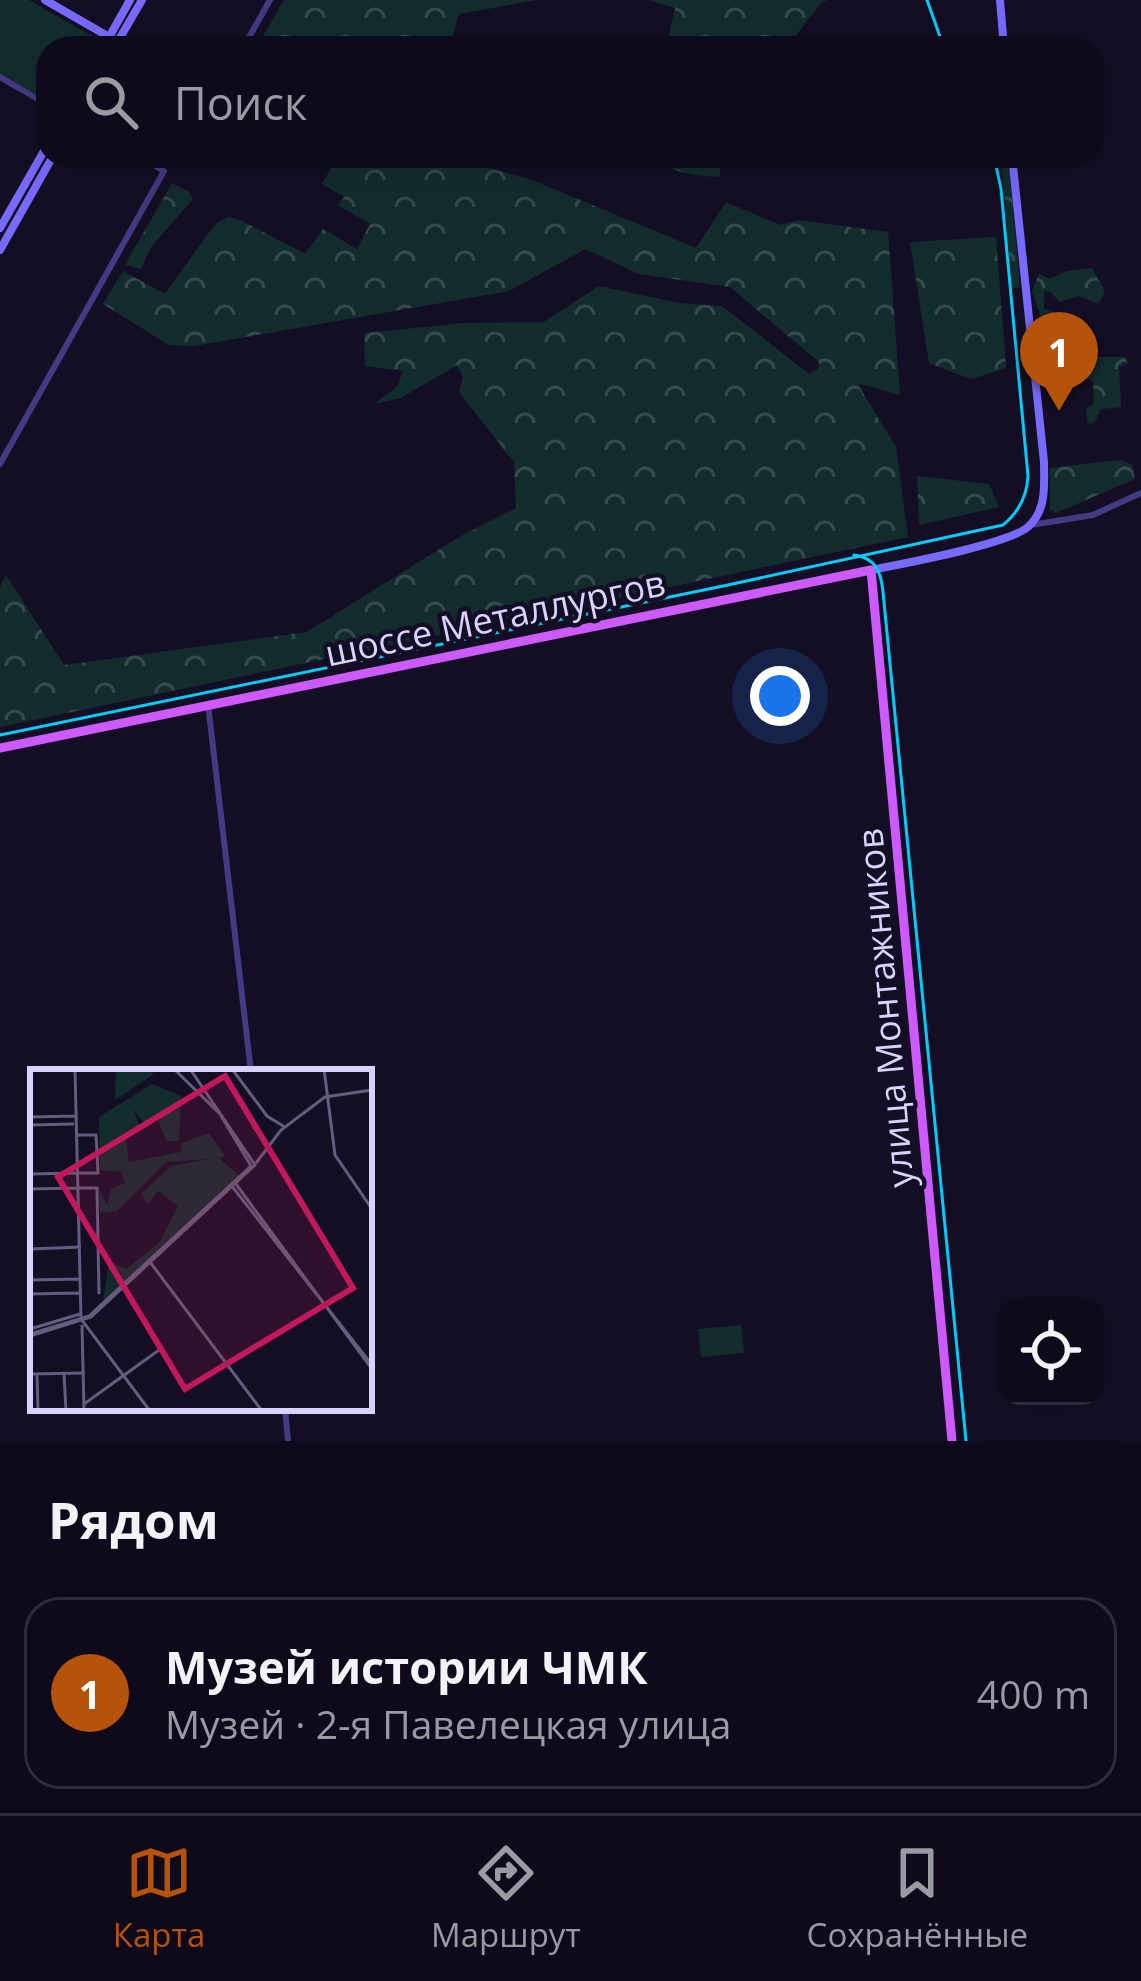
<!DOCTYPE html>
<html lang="ru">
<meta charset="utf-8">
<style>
:root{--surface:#0f0a1b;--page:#1d1828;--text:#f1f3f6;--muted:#9b9aa3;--line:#2f2b3a;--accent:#b45309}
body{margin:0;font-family:"Open Sans",sans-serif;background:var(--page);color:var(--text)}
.controls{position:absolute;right:36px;bottom:36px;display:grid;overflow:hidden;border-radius:24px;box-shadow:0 12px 48px #0002}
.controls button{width:108px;height:108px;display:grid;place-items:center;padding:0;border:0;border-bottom:3px solid var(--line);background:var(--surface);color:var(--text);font:60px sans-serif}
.you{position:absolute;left:780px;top:696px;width:42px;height:42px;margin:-30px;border:9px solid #fff;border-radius:50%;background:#1a73e8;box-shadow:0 0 0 18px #1a73e833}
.badge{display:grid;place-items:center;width:78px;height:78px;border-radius:50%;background:var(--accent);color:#fff;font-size:39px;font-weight:700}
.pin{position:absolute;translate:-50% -99px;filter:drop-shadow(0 3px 6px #0008)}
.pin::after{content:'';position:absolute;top:63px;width:42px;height:36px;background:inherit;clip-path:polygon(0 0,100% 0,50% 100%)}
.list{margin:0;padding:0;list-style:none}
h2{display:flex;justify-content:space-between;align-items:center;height:156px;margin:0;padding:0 48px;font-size:51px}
h2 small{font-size:39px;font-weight:400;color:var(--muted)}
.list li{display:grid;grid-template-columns:78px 1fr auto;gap:36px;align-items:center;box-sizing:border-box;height:192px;margin:0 24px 24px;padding:0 24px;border:3px solid var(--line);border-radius:36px}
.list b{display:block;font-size:45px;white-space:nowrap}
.list p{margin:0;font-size:39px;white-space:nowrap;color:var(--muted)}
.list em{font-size:39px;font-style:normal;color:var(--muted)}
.icon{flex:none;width:66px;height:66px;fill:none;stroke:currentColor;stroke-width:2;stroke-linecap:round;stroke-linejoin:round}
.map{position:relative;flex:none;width:1141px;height:1441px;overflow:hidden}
.search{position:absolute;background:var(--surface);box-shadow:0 12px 48px #0002;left:36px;right:36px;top:36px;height:132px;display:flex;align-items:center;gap:30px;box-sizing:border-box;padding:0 42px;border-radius:36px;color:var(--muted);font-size:45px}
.sheet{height:372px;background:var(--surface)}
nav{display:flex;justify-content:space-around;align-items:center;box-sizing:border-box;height:168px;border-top:3px solid var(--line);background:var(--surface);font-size:33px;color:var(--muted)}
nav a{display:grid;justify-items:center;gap:6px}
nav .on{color:var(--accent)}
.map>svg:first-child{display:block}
.forest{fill:url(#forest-crowns)}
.green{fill:#122c2e}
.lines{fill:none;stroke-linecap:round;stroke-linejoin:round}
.minor{stroke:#423a82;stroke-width:6}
.secondary{stroke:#796afe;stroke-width:8}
.primary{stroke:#cd5afd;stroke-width:9}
.tram{stroke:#02cdfa;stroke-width:3}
.labels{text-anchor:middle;stroke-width:9;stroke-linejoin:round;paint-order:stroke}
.street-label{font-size:36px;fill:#dad2ff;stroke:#140e24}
.inset-road{fill:none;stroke:#635c7c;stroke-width:3}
.view{fill:#c2185b;fill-opacity:0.15;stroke:#c2185b;stroke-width:6}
.inset-edge{fill:none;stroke:#dad2ff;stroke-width:6}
</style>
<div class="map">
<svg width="1141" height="1441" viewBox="0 0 1141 1441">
<defs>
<pattern id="forest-crowns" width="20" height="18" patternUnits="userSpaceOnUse" patternTransform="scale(3)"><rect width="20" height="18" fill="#122c2e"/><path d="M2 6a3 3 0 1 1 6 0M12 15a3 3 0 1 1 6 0" fill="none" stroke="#344a4d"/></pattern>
</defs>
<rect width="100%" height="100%" fill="#140e24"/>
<path class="forest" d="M284,0H536L459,14L449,48H256Z
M648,0H827L821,3L786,48H666L675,8Z
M318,156H446L532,180L696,248L726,202L780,225L798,220L888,232L900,395L857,383L896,447L908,537L0,727V587L6,575L64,665L307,632L459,537L516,508L514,462L459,392L463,377L457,365L401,398L374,404L397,387L403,371L365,366L364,333L465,323L544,322L599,286L679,303L722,306L809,374L818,369L819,362L730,287L639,274L585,249L509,291L194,346L169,345L103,304L123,271L165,294L208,234L218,222L229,217L242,221L305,254L323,229L357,249L370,224L338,205L344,197L322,184L332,166Z
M654,156H720V177C697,176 671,174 654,156Z
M999,156H1005L1010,175L1020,287L1012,289L1002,169Z
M172,183L189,192L193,199L151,247L141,269L125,265Z
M996,237L1006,368L971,379L929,363L910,242Z
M1092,268L1105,292L1098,304L1079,296L1059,302L1051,292L1044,291V308L1055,313V318L1041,317L1032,291L1039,274L1050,279L1067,271Z
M1066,327L1077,357H1125L1128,363L1119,367L1121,407L1101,409L1094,423L1088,424L1086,409L1094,403L1093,381L1082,376L1039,371L1038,332Z
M1121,460L1132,465L1135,479L1056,513L1050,510V468Z
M917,476L989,484L999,507L919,525Z"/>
<path class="green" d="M0,0H29L101,41L96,48H48V101L0,74Z
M741,1325L744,1353L701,1357L698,1329Z"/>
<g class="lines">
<path class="minor" d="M118,42L129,48
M243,48L270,0
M0,77L48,105
M0,464L164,171L138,156
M1031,525L1093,515L1141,493
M208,704L251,1072
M285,1408L288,1441"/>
<path class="secondary" d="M45,0L118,42
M1000,0L1004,48
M103,48L130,0
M114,48L142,0
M0,228L48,144
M0,250L53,156
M871,570C901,564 1011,544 1029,526C1047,509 1044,485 1044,462L1012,156"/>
<path class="primary" d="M0,748L871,570L952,1441"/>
<path class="tram" d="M927,0L944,48
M854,555C876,558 881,572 883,592L966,1441
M0,735L728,585L1003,525C1019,512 1027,497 1028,476L1001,189L994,156"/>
</g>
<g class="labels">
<g class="street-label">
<text transform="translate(495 618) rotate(-12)" y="13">шоссе Металлургов</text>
<text transform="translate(885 1008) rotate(-95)" y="13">улица Монтажников</text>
</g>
</g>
<g transform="translate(30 1069)">
<rect width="342" height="342" fill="#140e24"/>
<path d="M86,0H114L124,5L85,31ZM122,15L151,27L149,71L137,73L127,50L114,54L103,40L110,58L96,70L99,93L151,83L152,74L179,64L195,87L189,89L209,107L73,233L79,192L96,200L129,174L148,137L128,122L118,135L111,125L141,97L180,90L136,93L87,142L70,144L69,120L77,137L81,120L95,114L91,103L70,101L69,48Z" fill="#122c2e"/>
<path class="inset-road" d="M45,0L51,250L120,342M202,0L237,47L255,58M294,0L305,86L342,140M0,48L46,47M0,56L44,55M48,66H66L67,83L68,104H49M226,94L251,61L295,28L342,21M0,105L49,104M206,115L342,300M201,116L342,296M49,119H67L69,225M0,120L47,119M0,180L51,178M120,193L232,342M0,211L49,210M0,225L50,224M52,256L54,342M0,260L50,245M0,265L59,247L221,97L190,45L144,0M0,267L61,248L225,96L160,0M0,305L55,304M7,305L8,342M34,305L36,342M54,335L129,281"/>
<path class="view" d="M195,7L323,219L155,320L28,108Z"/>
<rect width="342" height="342" class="inset-edge"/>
</g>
</svg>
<div class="controls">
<button><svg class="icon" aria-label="locate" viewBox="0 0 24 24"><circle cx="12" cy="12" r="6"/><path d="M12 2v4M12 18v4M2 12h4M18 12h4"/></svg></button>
</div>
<div class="you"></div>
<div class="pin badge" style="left:1059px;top:411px">1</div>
<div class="search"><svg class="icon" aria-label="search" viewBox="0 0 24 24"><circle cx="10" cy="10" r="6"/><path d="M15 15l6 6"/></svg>Поиск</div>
</div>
<section class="sheet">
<h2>Рядом<small></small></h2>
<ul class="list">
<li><span class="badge">1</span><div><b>Музей истории ЧМК</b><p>Музей · 2-я Павелецкая улица</p></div><em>400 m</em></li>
</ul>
</section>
<nav>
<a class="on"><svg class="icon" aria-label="map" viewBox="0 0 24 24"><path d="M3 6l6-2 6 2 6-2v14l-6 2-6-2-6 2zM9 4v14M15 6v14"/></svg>Карта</a>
<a><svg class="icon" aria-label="directions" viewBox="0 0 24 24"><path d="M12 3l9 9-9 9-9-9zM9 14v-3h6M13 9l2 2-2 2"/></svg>Маршрут</a>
<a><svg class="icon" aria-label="saved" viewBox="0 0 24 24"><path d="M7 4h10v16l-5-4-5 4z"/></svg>Сохранённые</a>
</nav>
